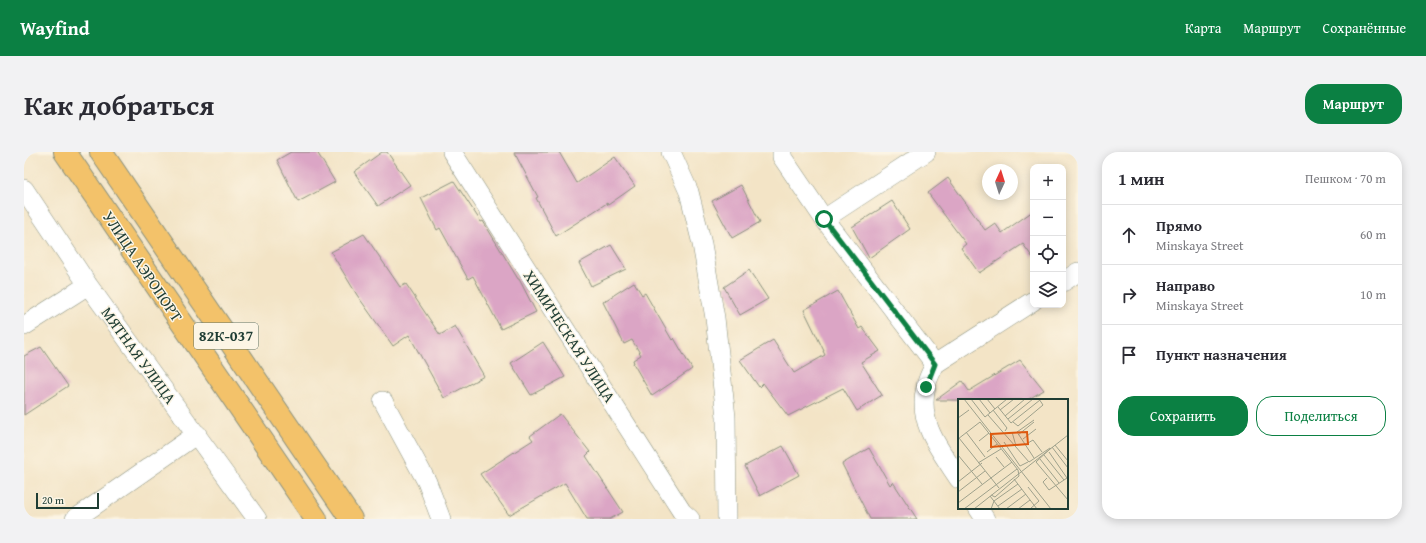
<!DOCTYPE html>
<html lang="ru">
<meta charset="utf-8">
<style>
:root{--surface:#fff;--page:#f2f2f3;--text:#2b2b33;--muted:#7c7c81;--line:#e1e1e2;--accent:#0b8043}
body{margin:0;font-family:"Gentium Book Plus",serif;background:var(--page);color:var(--text)}
.controls{position:absolute;right:12px;top:12px;display:grid;overflow:hidden;border-radius:8px;box-shadow:0 2px 10px #0003}
.controls button{width:36px;height:36px;display:grid;place-items:center;padding:0;border:0;border-bottom:1px solid var(--line);background:var(--surface);color:var(--text);font:20px sans-serif}
.compass{position:absolute;left:958px;top:12px;width:36px;height:36px;border-radius:50%;background:var(--surface);box-shadow:0 2px 10px #0003;rotate:4deg}
.scale{position:absolute;left:12px;bottom:10px;width:63px;box-sizing:border-box;padding-left:4px;border:2px solid #1f3d34;border-top:0;font-size:11px;line-height:14px;white-space:nowrap;color:#1f3d34;-webkit-text-stroke:3px #fcf5e5;paint-order:stroke}
.stop{position:absolute;width:12px;height:12px;margin:-9px;border:3px solid #0b8043;border-radius:50%;background:#fff}
.stop.end{background:#0b8043;border-color:#fff;box-shadow:0 1px 4px #0008}
.list{margin:0;padding:0;list-style:none}
h2{display:flex;justify-content:space-between;align-items:center;height:52px;margin:0;padding:0 16px;font-size:17px}
h2 small{font-size:13px;font-weight:400;color:var(--muted)}
.list li{display:grid;grid-template-columns:26px 1fr auto;gap:12px;align-items:center;box-sizing:border-box;height:60px;padding:0 16px;border-top:1px solid var(--line)}
.list b{display:block;font-size:15px;white-space:nowrap}
.list p{margin:0;font-size:13px;white-space:nowrap;color:var(--muted)}
.list em{font-size:13px;font-style:normal;color:var(--muted)}
.actions{display:flex;gap:8px;padding:12px 16px}
.actions a{flex:1;padding:9px 0;border:1px solid var(--accent);border-radius:16px;text-align:center;font-size:14px;color:var(--accent)}
.actions .main{background:var(--accent);color:#fff}
.icon{flex:none;width:22px;height:22px;fill:none;stroke:currentColor;stroke-width:2;stroke-linecap:round;stroke-linejoin:round}
.map{position:relative;flex:none;width:1054px;height:367px;overflow:hidden;border-radius:16px}
header{display:flex;align-items:center;gap:24px;box-sizing:border-box;height:56px;padding:0 20px;background:var(--accent);color:#fff}
header strong{font-size:19px}
nav{display:flex;gap:22px;margin-inline-start:auto;font-size:14px}
.intro{display:flex;align-items:center;justify-content:space-between;box-sizing:border-box;height:96px;padding:0 24px}
h1{margin:0;font-size:28px}
.button{padding:10px 18px;border-radius:16px;background:var(--accent);color:#fff;font-size:14px;font-weight:700}
main{display:flex;gap:24px;padding:0 24px}
aside{flex:1;background:var(--surface);border-radius:16px;box-shadow:0 2px 10px #0003}
.map>svg:first-child{display:block}
.building{fill:#dba5c5}
.lines{fill:none;stroke-linecap:round;stroke-linejoin:round}
.street-casing{stroke:#89907d;stroke-width:20}
.primary-casing{stroke:#89907d;stroke-width:24}
.street{stroke:#fff;stroke-width:19}
.primary{stroke:#f3c26a;stroke-width:22}
.route{stroke:#0b8043;stroke-width:5}
.labels{text-anchor:middle;stroke-width:3;stroke-linejoin:round;paint-order:stroke}
.shield{fill:#fcf5e5;stroke:#617469;stroke-width:1}
.shield-label{font-size:15px;font-weight:bold;fill:#1f3d34}
.street-label{font-size:16px;fill:#1f3d34;stroke:#fcf5e5}
.inset-road{fill:none;stroke:#9ea18c;stroke-width:1}
.view{fill:#de580e;fill-opacity:0.15;stroke:#de580e;stroke-width:2}
.inset-edge{fill:none;stroke:#1f3d34;stroke-width:2}
</style>
<header>
<strong>Wayfind</strong>
<nav><a>Карта</a><a>Маршрут</a><a>Сохранённые</a></nav>
</header>
<div class="intro"><h1>Как добраться</h1><a class="button">Маршрут</a></div>
<main>
<div class="map">
<svg width="1054" height="367" viewBox="0 0 1054 367">
<rect width="100%" height="100%" fill="#fcf5e5"/>
<filter id="ink" filterUnits="userSpaceOnUse"><feTurbulence type="fractalNoise" baseFrequency=".025" numOctaves="2"/><feDisplacementMap in="SourceGraphic" scale="8" xChannelSelector="R" yChannelSelector="G"/><feConvolveMatrix kernelMatrix="1 2 1 2 8 2 1 2 1" color-interpolation-filters="sRGB"/></filter>
<filter id="wash" filterUnits="userSpaceOnUse"><feTurbulence type="fractalNoise" baseFrequency=".012" numOctaves="4" result="noise"/><feDisplacementMap in="SourceGraphic" scale="16" xChannelSelector="R" yChannelSelector="G"/><feGaussianBlur stdDeviation="0.9" result="paint"/><feColorMatrix in="noise" values="0 0 0 0 0 0 0 0 0 0 0 0 0 0 0 0 0 1.4 0 .05"/><feComposite in="paint" operator="in"/></filter>
<g filter="url(#wash)">
<rect width="100%" height="100%" fill="#f3e4c6"/>
<g id="blocks">
<path class="building" d="M267,0H293L311,30L274,50L253,8Z
M358,0H363L386,33L354,54L330,20Z
M490,0H535L553,31L591,5L611,34L584,53L583,51L532,84L512,46L514,45Z
M924,26L961,78L971,71L978,81L1009,59V106L999,92L955,121L937,96L942,92L904,41Z
M430,29L457,70L459,69L494,127H495L512,160L477,177L449,124L444,127L416,76L413,78L397,46Z
M717,33L736,70L708,86L688,49Z
M868,49L886,77L845,106L828,75Z
M340,82L376,135L382,132L416,183L431,174L460,224L420,246L385,183L369,194L333,143L307,100Z
M587,93L602,117L567,134L555,111Z
M725,118L744,147L716,163L700,135Z
M610,130L618,143L621,141L648,188L650,186L668,217L628,244L609,211H610L609,208L617,203L608,188L600,192L579,150Z
M814,139L835,177L838,175L856,199L837,210L858,243L833,259L819,236L764,264L739,231L735,235L716,208L749,188L770,221L801,203L799,199H800L780,158Z
M519,190L541,225L507,243L487,211Z
M17,195L44,234L0,263V204Z
M996,208L1020,238L1003,248H912L938,229L945,239Z
M536,262L566,300L562,304L599,360L586,367H563L541,331L485,363L456,322L509,288L506,284Z
M759,294L775,323L736,344L721,314Z
M845,296L866,333L869,330L893,367H846L818,312Z"/>
</g>
</g>
<g filter="url(#ink)">
<use href="#blocks" fill-opacity="0" stroke="#89907d" stroke-width="1"/>
<g class="lines">
<defs>
<path id="street" d="M428,0L658,360L666,367
M647,0L665,40L678,92L691,166L702,265L703,367
M758,0V5L800,67L911,212C908,219 903,227 902,235C893,271 916,298 935,327
M0,37L64,133L233,367
M800,67L902,0
M1039,130L1054,120
M0,174L64,133
M911,212L1009,149
M359,249L403,330L417,367
M954,356L961,367
M51,367L173,282"/>
<path id="primary" d="M41,0L292,367
M77,0L327,367"/>
</defs>
<use href="#street" class="street-casing"/>
<use href="#primary" class="primary-casing"/>
<use href="#street" class="street"/>
<use href="#primary" class="primary"/>
</g>
</g>
<g class="lines" filter="url(#ink)">
<path class="route" d="M800,67L911,212L902,235"/>
</g>
<g class="labels">
<rect class="shield" x="170" y="171" width="64" height="26" rx="3"/>
<g class="shield-label">
<text x="202" y="189">82К-037</text>
</g>
<g class="street-label">
<text transform="translate(119 114) rotate(56)" y="6">УЛИЦА АЭРОПОРТ</text>
<text transform="translate(546 184) rotate(57)" y="6">ХИМИЧЕСКАЯ УЛИЦА</text>
<text transform="translate(115 203) rotate(54)" y="6">МЯТНАЯ УЛИЦА</text>
</g>
</g>
<g transform="translate(934 247)">
<rect width="110" height="110" fill="#f3e4c6"/>
<path class="inset-road" d="M6,0L93,110M13,0L27,18L49,0M21,0L32,14M29,0L37,10M40,8L53,24L82,1M35,11L49,29L47,32M42,11L56,0M30,16L71,63L92,49M47,17L67,0M0,19L11,11M50,20L75,0M76,21L59,33L76,59M55,23L60,27L85,6L81,0M8,33L27,58M54,33L58,47M60,36L76,23M1,39L41,89M0,40L22,23L60,71L61,77L37,98L33,96M65,40L78,30M21,42L31,34M46,43L62,67L70,63M70,44L75,41L84,53M97,46L110,62M94,48L110,69M93,49L78,63L110,101M29,53L39,45M91,53L109,79M0,56L24,85M86,56L106,81M38,58L46,68M82,60L101,84M20,64L43,50M89,79L85,83L91,91L109,79M56,80L79,110M0,83L24,64M70,88L81,102L72,110M0,93L27,72M32,97L42,110M0,104L54,63M40,107L64,90M6,110L59,70M16,110L110,36M33,110L36,102L60,85M48,110L68,95M60,110L72,101"/>
<path class="view" d="M69,33L70,45L33,48V35Z"/>
<rect width="110" height="110" class="inset-edge"/>
</g>
</svg>
<div class="controls">
<button>+</button>
<button>−</button>
<button><svg class="icon" aria-label="locate" viewBox="0 0 24 24"><circle cx="12" cy="12" r="6"/><path d="M12 2v4M12 18v4M2 12h4M18 12h4"/></svg></button>
<button><svg class="icon" aria-label="layers" viewBox="0 0 24 24"><path d="M12 4l9 5-9 5-9-5zM3 14l9 5 9-5"/></svg></button>
</div>
<svg class="compass" viewBox="-18 -18 36 36"><path d="M0-13l5 13h-10z" fill="#e53935"/><path d="M0 13l5-13h-10z" fill="#7c7c81"/></svg>
<div class="scale">20 m</div>
<div class="stop" style="left:800px;top:67px"></div>
<div class="stop end" style="left:902px;top:235px"></div>
</div>
<aside>
<h2>1 мин<small>Пешком · 70 m</small></h2>
<ul class="list">
<li><svg class="icon" aria-label="ahead" viewBox="0 0 24 24"><path d="M12 20V5M6 11l6-6 6 6"/></svg><div><b>Прямо</b><p>Minskaya Street</p></div><em>60 m</em></li>
<li><svg class="icon" aria-label="right" viewBox="0 0 24 24"><path d="M7 20v-9h11M14 6l5 5-5 5"/></svg><div><b>Направо</b><p>Minskaya Street</p></div><em>10 m</em></li>
<li><svg class="icon" aria-label="arrive" viewBox="0 0 24 24"><path d="M6 21V4h12l-3 4 3 4H6"/></svg><div><b>Пункт назначения</b></div></li>
</ul>
<div class="actions"><a class="main">Сохранить</a><a>Поделиться</a></div>
</aside>
</main>
